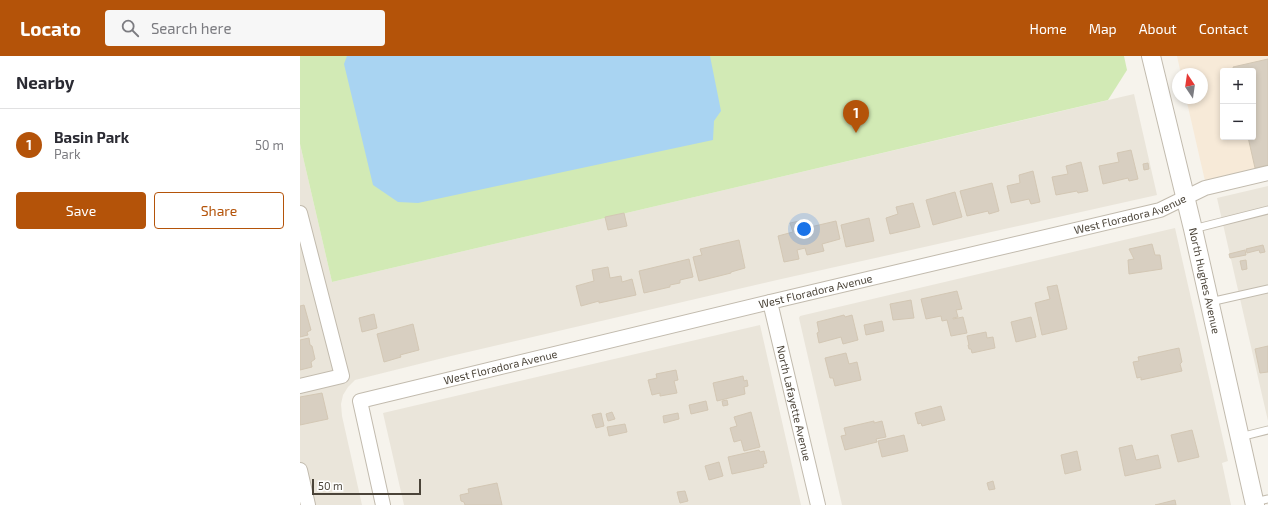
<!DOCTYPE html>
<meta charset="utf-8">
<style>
:root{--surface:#fff;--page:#f7f7f7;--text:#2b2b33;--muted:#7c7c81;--line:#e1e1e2;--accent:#b45309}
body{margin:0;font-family:"Exo 2",sans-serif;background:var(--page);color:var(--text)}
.controls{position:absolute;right:12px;top:12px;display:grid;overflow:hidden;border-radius:4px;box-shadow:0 2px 6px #0003}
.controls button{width:36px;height:36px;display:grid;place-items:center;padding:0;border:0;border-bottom:1px solid var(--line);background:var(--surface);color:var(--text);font:20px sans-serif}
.compass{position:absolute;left:872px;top:12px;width:36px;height:36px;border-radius:50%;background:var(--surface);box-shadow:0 2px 6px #0003;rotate:347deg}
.scale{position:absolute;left:12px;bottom:10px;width:109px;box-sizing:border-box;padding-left:4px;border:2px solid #4b4439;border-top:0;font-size:11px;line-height:14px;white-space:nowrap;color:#4b4439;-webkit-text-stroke:3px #fff;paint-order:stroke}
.you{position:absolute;left:504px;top:173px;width:14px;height:14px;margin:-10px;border:3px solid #fff;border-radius:50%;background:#1a73e8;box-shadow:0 0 0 6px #1a73e833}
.badge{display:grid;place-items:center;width:26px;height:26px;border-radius:50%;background:var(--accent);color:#fff;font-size:13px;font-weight:700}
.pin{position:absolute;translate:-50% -33px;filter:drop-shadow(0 1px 2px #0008)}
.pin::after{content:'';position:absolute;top:21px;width:14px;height:12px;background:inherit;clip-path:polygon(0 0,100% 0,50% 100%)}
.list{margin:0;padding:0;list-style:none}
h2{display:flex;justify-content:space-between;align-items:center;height:52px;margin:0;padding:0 16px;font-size:17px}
h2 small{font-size:13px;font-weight:400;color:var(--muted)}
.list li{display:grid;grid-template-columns:26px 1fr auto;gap:12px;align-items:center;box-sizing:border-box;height:72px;padding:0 16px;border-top:1px solid var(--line)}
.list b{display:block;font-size:15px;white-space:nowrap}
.list p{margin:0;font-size:13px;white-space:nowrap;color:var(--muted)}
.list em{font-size:13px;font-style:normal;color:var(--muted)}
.actions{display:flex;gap:8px;padding:12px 16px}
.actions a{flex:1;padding:9px 0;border:1px solid var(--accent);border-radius:4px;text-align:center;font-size:14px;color:var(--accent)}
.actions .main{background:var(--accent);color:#fff}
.icon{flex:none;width:22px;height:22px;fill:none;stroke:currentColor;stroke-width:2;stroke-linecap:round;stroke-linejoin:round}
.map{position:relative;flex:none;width:968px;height:449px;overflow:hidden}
header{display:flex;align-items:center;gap:24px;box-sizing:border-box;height:56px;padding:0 20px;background:var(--accent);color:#fff}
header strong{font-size:19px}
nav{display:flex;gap:22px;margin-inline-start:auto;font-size:14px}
.search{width:280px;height:36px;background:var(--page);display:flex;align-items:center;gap:10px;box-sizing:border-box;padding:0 14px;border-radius:4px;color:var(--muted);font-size:15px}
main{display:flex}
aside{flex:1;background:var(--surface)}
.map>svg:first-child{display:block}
.residential{fill:#eae5da}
.commercial{fill:#f7ead8;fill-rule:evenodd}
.green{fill:#d2eab5}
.water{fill:#a9d4f2}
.building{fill:#d8cfc1;stroke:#d3c7b4}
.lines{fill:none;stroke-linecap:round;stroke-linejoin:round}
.service-casing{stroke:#c2bbae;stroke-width:9}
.minor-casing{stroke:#c2bbae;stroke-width:16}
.tertiary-casing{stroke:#c2bbae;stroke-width:20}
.service{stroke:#fff;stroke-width:7}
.minor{stroke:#fff;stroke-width:14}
.tertiary{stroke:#fff;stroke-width:18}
.labels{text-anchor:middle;stroke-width:3.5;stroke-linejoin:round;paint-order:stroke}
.street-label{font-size:11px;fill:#4b4439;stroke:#fff}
</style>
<header>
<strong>Locato</strong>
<div class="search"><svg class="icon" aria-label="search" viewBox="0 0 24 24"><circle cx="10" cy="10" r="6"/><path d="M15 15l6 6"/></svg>Search here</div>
<nav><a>Home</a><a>Map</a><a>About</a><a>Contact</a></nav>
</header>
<main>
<aside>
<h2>Nearby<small></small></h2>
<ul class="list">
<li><span class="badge">1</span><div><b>Basin Park</b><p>Park</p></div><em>50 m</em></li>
</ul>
<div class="actions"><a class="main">Save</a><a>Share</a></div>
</aside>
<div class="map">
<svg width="968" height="449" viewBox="0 0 968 449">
<rect width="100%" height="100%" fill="#f6f3ec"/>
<path class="residential" d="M834,38L857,139L477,224L151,300L55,324L48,331L43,339L41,348L42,360L62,449H0V88L32,226Z
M968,130V365L917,142Z
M875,172L928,405L922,407L931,449H542L499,262L500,260Z
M460,269L501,449H104L83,357Z"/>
<path class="commercial" d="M877,0H968V110L905,125L886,42H902V18H881ZM923,15H953V81H923Z"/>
<path class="green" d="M0,0H824L827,14L808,44L32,226L0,88Z"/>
<path class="water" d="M47,0H410L421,55L414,65L413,84L118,147L98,146L73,129L44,8Z"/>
<path class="building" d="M968,3V109L955,112L948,81H953V15H934L933,11Z
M831,94L838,123L829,125L828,122L803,128L799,110L819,106L817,97Z
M781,106L788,135L778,137L777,135L756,139L752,121L768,118L766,110Z
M848,107L849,113L844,114L843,108Z
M733,115L740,146L731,148L729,143L711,147L707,130L720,127L719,119Z
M692,127L699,155L689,158L688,155L667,160L660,135Z
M655,136L662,161L633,169L626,144Z
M613,147L620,171L590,178L586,162L598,158L596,151Z
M324,157L327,170L308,174L305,161Z
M569,162L574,185L546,191L541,169Z
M504,164L506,172L536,165L540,183L522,188L524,195L507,199L505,192L497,194L499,203L484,206L478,180L493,176L490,167Z
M439,184L445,212L431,216V217L399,225L393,201L402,199L400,193Z
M852,188L855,199H860L862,213L829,218L828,204L834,203L829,193Z
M963,189L965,196L960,197L959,194L947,197L946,193Z
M945,194L946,199L930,202L929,198Z
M389,203L393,221L380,224V227L370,229V231L344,237L339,215Z
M946,204L947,213L942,214L940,205Z
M308,211L310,222L321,220L322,226L332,223L336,239L299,247V245L281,250L276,230L294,225L292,214Z
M757,229L767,273L742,279L735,247L750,243L747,231Z
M657,235L662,253L656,254L658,261L653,262V263L663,261L667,277L651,280L647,264L642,265L641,260L626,263L621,243Z
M611,244L614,262L593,264L590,248Z
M4,249L11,274L7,276L8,279L0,281V250Z
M74,258L77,272L62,276L59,262Z
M544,259L545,261L552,259L558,284L543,288L541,281L519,287L517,277L519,276L517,266Z
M731,261L736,281L716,286L711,266Z
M582,265L584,275L566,279L564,269Z
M113,268L119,294L100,299L101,301L84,306L77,278Z
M686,276L687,282L693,281L695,292L672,297L671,293H669L668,289H669L667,280Z
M9,282L10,289L12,290L15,303L11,306L12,311L0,314V284Z
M968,290V316L960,317L955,293Z
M879,292L882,306L880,308L882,315L841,324V321L837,322L833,306L839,305L838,301Z
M546,297L549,308L557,306L561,324L535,330L533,322H530L525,302Z
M376,314L378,324L374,325L377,337L360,340V337L352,339L348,324L357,322L356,318Z
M443,320L444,325L447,324L448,330L444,331L445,338L417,345L413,327Z
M22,337L28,363L0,369V341Z
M427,344L428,349L423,350L422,345Z
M406,345L408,354L391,358L389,349Z
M641,350L645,364L622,370L621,367L618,368L615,357Z
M312,356L315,363L308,365L306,358Z
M451,356L460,391L444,395L441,384L434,386L430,372L437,370L434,361Z
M301,357L304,370L296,372L292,359Z
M378,357L379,363L364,367L363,360Z
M574,365V367L582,365L586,381L576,383L577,386L545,394L541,380L546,379L544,372Z
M325,368L327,376L309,380L307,371Z
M892,374L899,401L878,406L871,379Z
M604,379L608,395L582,401L578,385Z
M832,389L836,404L858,399L861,412L825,420L819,392Z
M459,394L460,396L464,395L467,407L463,408L464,411L432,418L428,401Z
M777,395L781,414L765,418L761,399Z
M419,406L423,420L409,424L405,410Z
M693,425L695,433L689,434L687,427Z
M197,427L202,449H165L164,446L161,445L160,439L169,437L168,433Z
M385,435L388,445L380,447L377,436Z
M875,444L876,449H855Z"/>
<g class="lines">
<defs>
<path id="service" d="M893,173L968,154
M910,246L968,233
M940,381L968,374
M955,446L968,443"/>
<g id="minor">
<path d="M0,157L42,320L0,330"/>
<path id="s1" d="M470,246L518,449"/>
<path d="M0,414L8,449"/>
<path id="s2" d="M83,449L60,345L470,246L860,154L905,132L968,117"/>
</g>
<g id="tertiary">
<path id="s3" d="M851,0L893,173L955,449"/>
</g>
</defs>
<use href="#service" class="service-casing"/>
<use href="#minor" class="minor-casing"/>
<use href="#tertiary" class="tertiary-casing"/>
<use href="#service" class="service"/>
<use href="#minor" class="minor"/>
<use href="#tertiary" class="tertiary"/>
</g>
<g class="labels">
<g class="street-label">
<text dy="4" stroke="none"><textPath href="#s2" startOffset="899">West Floradora Avenue</textPath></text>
<text dy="4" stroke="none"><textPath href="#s3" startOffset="231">North Hughes Avenue</textPath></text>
<text dy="4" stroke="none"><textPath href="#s2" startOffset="575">West Floradora Avenue</textPath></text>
<text dy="4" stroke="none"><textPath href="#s2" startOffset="251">West Floradora Avenue</textPath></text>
<text dy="4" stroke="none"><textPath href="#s1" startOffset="104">North Lafayette Avenue</textPath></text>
</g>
</g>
</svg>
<div class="controls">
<button>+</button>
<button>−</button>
</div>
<svg class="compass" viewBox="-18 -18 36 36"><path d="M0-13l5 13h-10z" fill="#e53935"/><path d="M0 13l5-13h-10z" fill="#7c7c81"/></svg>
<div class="scale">50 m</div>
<div class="you"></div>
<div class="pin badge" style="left:556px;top:77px">1</div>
</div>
</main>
